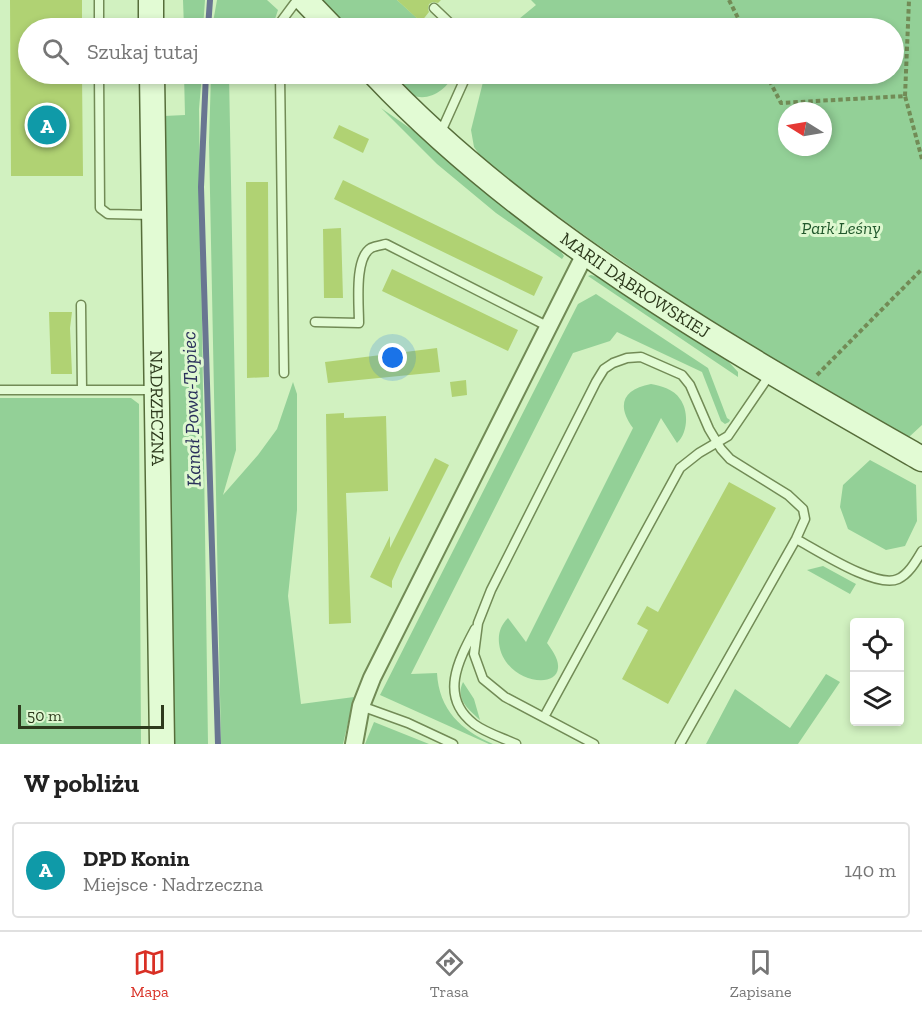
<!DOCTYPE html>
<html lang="pl">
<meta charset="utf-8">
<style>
:root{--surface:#fff;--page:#f6f6f6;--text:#222;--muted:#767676;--line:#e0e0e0;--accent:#d93025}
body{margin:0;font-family:"Zilla Slab",serif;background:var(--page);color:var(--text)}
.controls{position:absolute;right:18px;bottom:18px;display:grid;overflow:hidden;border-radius:6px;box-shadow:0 3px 9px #0003}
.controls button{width:54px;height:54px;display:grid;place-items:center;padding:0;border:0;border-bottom:2px solid var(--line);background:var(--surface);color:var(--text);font:30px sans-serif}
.compass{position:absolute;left:778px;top:102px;width:54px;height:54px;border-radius:50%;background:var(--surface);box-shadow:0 3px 9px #0003;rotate:281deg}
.scale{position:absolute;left:18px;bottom:15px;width:146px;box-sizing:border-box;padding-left:6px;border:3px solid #2d3a1c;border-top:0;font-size:16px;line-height:21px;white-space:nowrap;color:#2d3a1c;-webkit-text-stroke:4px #def8d0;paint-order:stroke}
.you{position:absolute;left:393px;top:358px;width:21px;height:21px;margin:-15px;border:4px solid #fff;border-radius:50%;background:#1a73e8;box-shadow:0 0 0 9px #1a73e833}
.badge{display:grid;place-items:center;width:39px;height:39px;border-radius:50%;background:var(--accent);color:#fff;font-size:20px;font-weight:700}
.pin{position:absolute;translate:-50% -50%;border:3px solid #fff;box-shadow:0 2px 6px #0006}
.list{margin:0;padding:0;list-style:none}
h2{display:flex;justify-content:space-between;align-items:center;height:78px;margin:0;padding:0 24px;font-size:26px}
h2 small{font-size:20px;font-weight:400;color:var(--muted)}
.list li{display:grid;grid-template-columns:39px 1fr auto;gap:18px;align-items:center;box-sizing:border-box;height:96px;margin:0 12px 12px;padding:0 12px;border:2px solid var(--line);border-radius:6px}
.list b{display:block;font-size:22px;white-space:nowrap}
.list p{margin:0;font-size:20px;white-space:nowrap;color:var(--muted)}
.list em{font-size:20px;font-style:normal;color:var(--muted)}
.icon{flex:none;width:33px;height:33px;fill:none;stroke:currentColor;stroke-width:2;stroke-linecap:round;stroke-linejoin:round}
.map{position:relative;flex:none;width:922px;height:744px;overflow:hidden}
.search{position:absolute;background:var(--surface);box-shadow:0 3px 9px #0003;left:18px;right:18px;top:18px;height:66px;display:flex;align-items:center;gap:15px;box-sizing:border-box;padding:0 21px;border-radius:33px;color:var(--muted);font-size:22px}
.sheet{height:186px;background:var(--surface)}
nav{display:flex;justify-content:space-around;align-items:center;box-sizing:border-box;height:84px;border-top:2px solid var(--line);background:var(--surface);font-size:16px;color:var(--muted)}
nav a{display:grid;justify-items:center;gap:3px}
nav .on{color:var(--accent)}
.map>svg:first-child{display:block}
.green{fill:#93d097;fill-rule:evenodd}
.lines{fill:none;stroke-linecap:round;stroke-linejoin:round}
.stream{stroke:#697691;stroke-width:6}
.building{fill:#b0d273}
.lane-casing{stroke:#728b56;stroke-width:11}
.street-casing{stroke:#728b56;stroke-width:20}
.secondary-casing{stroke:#566d3a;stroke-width:27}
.path{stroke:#728b56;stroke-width:4;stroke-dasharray:4.5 3;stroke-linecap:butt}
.lane{stroke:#e2fbd4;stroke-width:8}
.street{stroke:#e2fbd4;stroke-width:16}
.secondary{stroke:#e2fbd4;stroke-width:24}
.labels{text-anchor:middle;stroke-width:6;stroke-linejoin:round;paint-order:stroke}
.park-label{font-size:18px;font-style:italic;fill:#21582c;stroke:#def8d0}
.street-label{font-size:18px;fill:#2d3a1c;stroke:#def8d0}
.water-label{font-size:20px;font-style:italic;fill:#2a305b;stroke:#def8d0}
</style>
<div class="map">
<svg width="922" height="744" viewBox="0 0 922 744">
<rect width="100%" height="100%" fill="#d1f1c0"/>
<path class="green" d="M183,0H205L203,28H184Z
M217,0H267L278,10L272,28H212Z
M316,0H397L428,28H345Z
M531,0H922V425L909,437L734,338L591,240L486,164L474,147L471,130L485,74H894V28H508L536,5ZM787,111H823V147H787Z
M184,74H202L199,109L208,744H175L164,116L185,115Z
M211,74H229L236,450L223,495L258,455L277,429L293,382L297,394V510L288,596L301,704L354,697L343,744H221L209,142Z
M390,74H453C449,89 426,104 411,94C404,89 397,80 390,74Z
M381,108L424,138L469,180L558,247L564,256L562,259L496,213L437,164Z
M591,275L602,278L727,360L738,372V377L588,276Z
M596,294L708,368L727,418L730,420L729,422L725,424L721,421L702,372L617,332L610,341L573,353L411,674L437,673C439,710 461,730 493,744H489L380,695L578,304Z
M651,384C661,386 674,389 680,399C689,411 688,433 677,443L661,418L547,643C552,650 559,659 558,668C556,691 503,681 499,643C498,633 501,625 508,618L526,642L633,428C616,405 623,389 651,384Z
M0,398H131L139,404L141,744H0Z
M870,460L916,485L917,521L905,546L886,550L848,529L840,507L843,485Z
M823,566L856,584L850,594L807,570Z
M826,674L840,682L798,744H706L735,689L790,728Z
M463,682L474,699L480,720C468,709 455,699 463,682Z
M374,722L429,744H365Z"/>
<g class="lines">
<path class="stream" d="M208,28L210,0
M206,74L201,187L218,744"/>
</g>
<path class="building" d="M10,0H82V28H28V74H82L83,176H11Z
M397,0H441L438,3L433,2L429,4L428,9L429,12L421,22Z
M339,125L369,139L363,153L333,138Z
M343,180L543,277L534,296L334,199Z
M246,182H268L269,377L247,378Z
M341,228L343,298H324L323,229Z
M392,269L518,330L508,351L382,291Z
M49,312H72L70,328L72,374H51Z
M437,348L440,372L328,383L325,362Z
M466,380L467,395L452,397L450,382Z
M344,413V418L386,416L388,491L346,493L351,623L329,624L326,414Z
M435,458L449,465L400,563L392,581V588L370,577L390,536V548Z
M729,482L776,508L668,704L622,679L648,630L637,624L647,606L658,612Z"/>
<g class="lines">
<defs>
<path id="lane" d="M99,0V28
M434,8L455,28
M280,28V23L297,0
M99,74L100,208L108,214L151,215
M280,74L284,373
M440,134L467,74
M81,305L82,390
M315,322L359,323C359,304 354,258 371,248C375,246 382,245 386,244L547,326
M0,390H154
M796,539C817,550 876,589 898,579C909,574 916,561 922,551
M475,629C458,661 439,697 474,724C486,733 503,738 516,744
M361,706L408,723L453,744
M544,717L680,468L699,453L728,436L771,373
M594,744L505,697L483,679L474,654L478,623L491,590L596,382L604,369L613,363L627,358L641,357L682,375L690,385L709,429L721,449L730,459L788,495L803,509L805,519L796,539L680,744"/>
<path id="street" d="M354,744L361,706L372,678L586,252"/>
<g id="secondary">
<path d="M151,0V28"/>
<path d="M305,0L332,28"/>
<path id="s1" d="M152,74L162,744"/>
<path id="s2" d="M375,74C527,235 731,350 922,459"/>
</g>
</defs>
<use href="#lane" class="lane-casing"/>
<use href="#street" class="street-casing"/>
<use href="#secondary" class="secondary-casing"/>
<path class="path" d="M729,0L743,28
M766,74L781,103L905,96L922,159
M905,96L909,0
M817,375L922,269"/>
<use href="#lane" class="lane"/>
<use href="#street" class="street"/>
<use href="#secondary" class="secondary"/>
</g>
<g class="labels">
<g class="park-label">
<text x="841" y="234">Park Leśny</text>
</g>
<g class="street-label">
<text dy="6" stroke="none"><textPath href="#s2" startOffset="336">MARII DĄBROWSKIEJ</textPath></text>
<text dy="6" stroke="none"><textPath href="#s1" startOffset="334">NADRZECZNA</textPath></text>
</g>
<g class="water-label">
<text transform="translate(191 409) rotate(-92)" y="7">Kanał Powa-Topiec</text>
</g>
</g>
</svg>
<div class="controls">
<button><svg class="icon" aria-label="locate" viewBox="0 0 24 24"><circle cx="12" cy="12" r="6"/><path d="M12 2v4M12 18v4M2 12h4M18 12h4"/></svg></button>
<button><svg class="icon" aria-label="layers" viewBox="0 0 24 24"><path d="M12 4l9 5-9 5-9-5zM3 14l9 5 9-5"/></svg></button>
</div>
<svg class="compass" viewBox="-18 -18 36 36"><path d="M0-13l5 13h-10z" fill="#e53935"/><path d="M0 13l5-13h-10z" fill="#767676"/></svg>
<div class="scale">50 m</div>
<div class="you"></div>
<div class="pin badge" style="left:47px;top:125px;background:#0f9aa8">A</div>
<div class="search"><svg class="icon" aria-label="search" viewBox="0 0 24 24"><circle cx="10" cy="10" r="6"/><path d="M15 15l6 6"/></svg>Szukaj tutaj</div>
</div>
<section class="sheet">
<h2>W pobliżu<small></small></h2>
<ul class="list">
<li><span class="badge" style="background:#0f9aa8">A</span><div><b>DPD Konin</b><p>Miejsce · Nadrzeczna</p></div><em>140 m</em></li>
</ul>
</section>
<nav>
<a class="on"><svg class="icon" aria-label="map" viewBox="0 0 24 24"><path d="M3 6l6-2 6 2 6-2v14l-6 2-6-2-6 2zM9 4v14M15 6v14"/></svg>Mapa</a>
<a><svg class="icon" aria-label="directions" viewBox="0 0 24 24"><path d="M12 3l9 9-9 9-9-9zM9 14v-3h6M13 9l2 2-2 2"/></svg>Trasa</a>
<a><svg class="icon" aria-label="saved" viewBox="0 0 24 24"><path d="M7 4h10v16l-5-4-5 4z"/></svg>Zapisane</a>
</nav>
